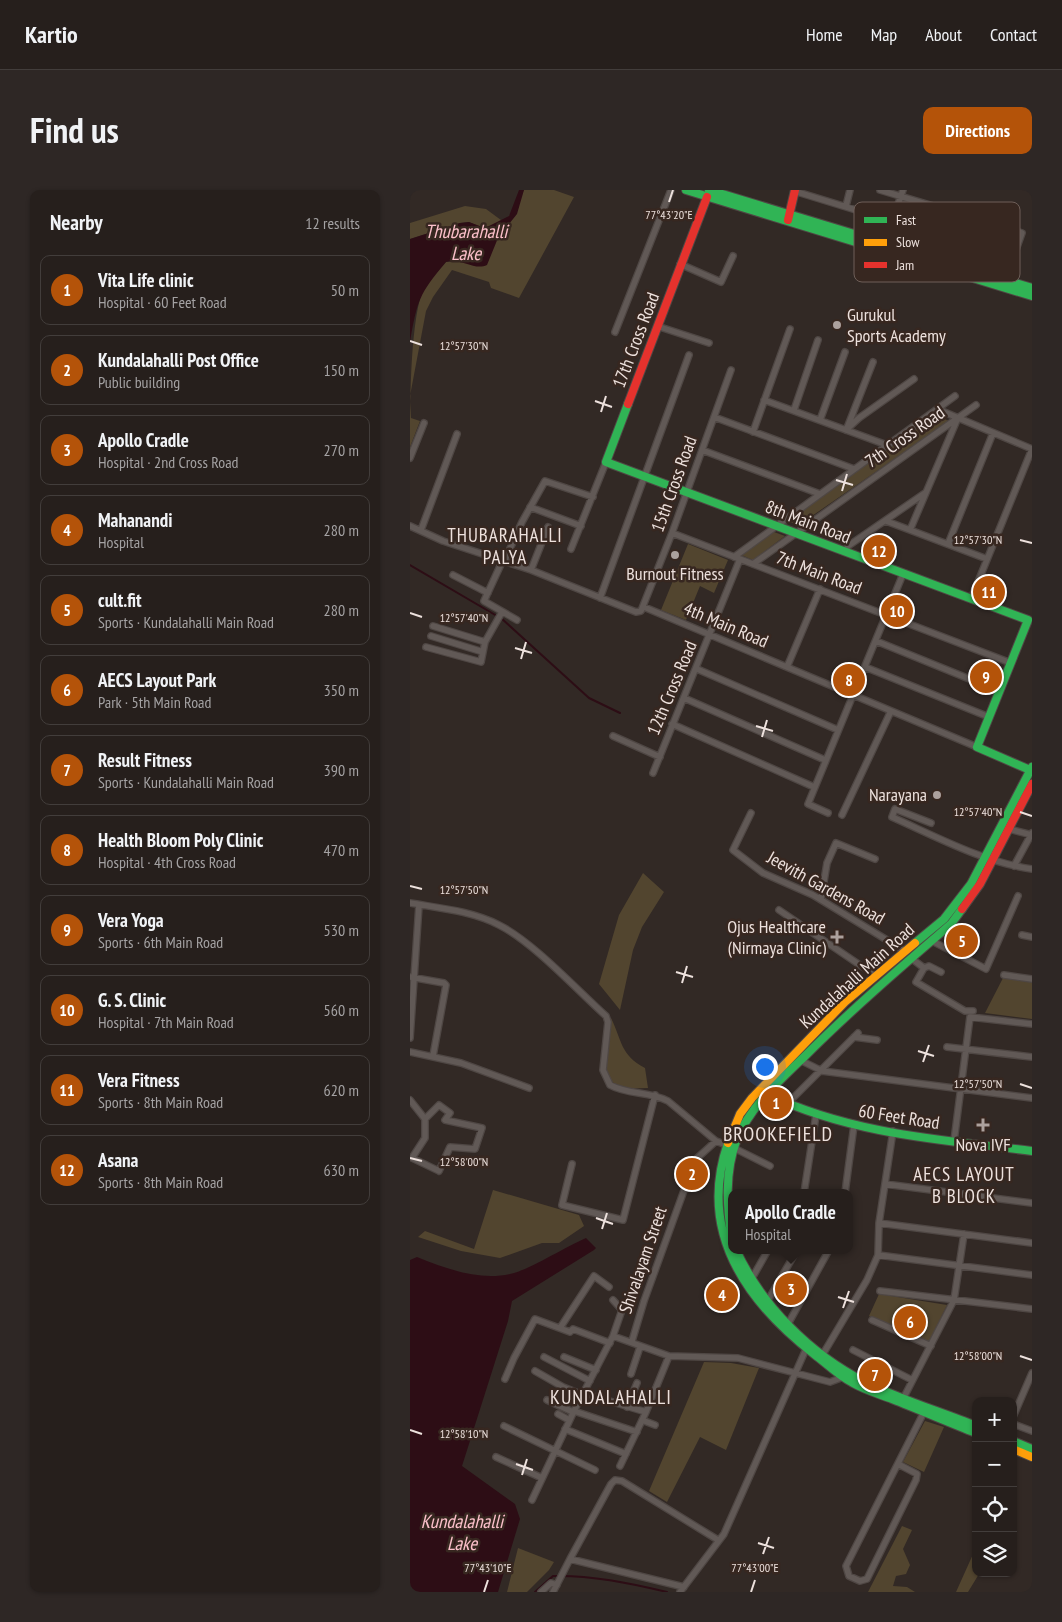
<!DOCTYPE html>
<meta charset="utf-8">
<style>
:root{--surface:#261f1c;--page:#2e2725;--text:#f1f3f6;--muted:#a4a2a3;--line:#423d3b;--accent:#b45309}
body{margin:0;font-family:"PT Sans Narrow",sans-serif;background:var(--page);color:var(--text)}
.controls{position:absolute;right:15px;bottom:15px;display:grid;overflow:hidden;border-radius:10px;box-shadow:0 1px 4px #0004}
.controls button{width:45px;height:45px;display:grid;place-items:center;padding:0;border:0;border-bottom:1px solid var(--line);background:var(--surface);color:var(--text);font:25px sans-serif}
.you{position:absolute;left:354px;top:876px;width:18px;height:18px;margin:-12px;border:4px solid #fff;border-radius:50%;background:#1a73e8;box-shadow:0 0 0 8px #1a73e833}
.badge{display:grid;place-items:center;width:32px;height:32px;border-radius:50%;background:var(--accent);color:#fff;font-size:16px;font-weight:700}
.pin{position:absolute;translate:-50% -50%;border:2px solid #fff;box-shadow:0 1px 5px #0006}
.popup{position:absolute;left:318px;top:999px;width:125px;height:65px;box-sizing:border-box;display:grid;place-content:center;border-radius:10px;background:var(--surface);filter:drop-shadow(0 1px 4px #0005);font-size:16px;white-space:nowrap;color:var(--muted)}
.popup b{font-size:19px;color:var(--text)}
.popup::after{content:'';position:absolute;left:50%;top:100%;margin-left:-10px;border:10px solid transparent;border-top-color:var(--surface)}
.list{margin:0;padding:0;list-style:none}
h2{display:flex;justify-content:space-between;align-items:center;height:65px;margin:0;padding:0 20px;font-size:21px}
h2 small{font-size:16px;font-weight:400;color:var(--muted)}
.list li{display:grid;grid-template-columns:32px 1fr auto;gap:15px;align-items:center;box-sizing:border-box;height:70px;margin:0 10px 10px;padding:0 10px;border:1px solid var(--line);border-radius:10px}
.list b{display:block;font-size:19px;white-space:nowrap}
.list p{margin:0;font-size:16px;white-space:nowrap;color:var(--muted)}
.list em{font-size:16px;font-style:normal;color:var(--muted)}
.icon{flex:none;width:28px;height:28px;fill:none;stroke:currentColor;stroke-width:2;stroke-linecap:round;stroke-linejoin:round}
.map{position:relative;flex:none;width:622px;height:1402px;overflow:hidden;border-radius:10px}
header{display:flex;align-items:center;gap:30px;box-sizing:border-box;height:70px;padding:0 25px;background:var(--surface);border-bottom:1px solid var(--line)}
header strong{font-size:24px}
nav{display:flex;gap:28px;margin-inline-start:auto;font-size:18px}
.intro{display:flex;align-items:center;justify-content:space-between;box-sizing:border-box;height:120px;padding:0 30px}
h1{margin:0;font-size:35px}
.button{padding:12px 22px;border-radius:10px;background:var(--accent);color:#fff;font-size:18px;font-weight:700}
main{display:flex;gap:30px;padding:0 30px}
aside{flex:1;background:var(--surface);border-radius:10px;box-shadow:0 1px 4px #0004}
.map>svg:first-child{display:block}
.green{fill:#52452f}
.water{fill:#2d0d15}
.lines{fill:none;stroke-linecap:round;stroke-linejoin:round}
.stream{stroke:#2d0d15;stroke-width:2}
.street-casing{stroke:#4f4744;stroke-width:8}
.fast-casing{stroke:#4f4744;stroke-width:10}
.slow-casing{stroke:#4f4744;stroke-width:10}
.jam-casing{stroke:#4f4744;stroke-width:10}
.street{stroke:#615956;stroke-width:5.5}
.fast{stroke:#30b455;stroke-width:8}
.slow{stroke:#ff9f0a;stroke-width:8}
.jam{stroke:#e5322d;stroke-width:8}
.ticks{fill:none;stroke:#ede1dd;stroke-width:2}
.poi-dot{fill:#aca19d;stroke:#372720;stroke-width:2}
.labels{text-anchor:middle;stroke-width:5;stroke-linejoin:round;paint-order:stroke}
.poi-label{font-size:18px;fill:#ede1dd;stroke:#372720}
.street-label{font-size:18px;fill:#ede1dd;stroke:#372720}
.water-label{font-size:19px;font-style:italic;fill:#fcc0ca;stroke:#372720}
.neighbourhood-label{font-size:19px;letter-spacing:1px;fill:#ede1dd;stroke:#372720}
.quarter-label{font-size:20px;letter-spacing:1px;fill:#ede1dd;stroke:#372720}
.key{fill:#372720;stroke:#6e5f59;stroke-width:1}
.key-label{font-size:14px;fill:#ede1dd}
.ticks-label{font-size:12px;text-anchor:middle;fill:#ede1dd;stroke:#372720;stroke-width:5;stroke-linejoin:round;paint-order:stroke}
</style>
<header>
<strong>Kartio</strong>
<nav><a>Home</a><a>Map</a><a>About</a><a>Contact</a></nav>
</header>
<div class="intro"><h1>Find us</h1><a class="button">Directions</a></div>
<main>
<aside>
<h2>Nearby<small>12 results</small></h2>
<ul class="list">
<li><span class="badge">1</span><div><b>Vita Life clinic</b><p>Hospital · 60 Feet Road</p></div><em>50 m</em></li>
<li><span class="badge">2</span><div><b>Kundalahalli Post Office</b><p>Public building</p></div><em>150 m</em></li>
<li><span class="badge">3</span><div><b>Apollo Cradle</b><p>Hospital · 2nd Cross Road</p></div><em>270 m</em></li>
<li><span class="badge">4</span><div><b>Mahanandi</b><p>Hospital</p></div><em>280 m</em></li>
<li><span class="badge">5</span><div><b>cult.fit</b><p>Sports · Kundalahalli Main Road</p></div><em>280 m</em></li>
<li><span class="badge">6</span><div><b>AECS Layout Park</b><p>Park · 5th Main Road</p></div><em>350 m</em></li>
<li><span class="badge">7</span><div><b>Result Fitness</b><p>Sports · Kundalahalli Main Road</p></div><em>390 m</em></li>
<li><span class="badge">8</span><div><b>Health Bloom Poly Clinic</b><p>Hospital · 4th Cross Road</p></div><em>470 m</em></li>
<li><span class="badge">9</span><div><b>Vera Yoga</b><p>Sports · 6th Main Road</p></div><em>530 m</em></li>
<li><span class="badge">10</span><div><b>G. S. Clinic</b><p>Hospital · 7th Main Road</p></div><em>560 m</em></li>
<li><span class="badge">11</span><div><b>Vera Fitness</b><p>Sports · 8th Main Road</p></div><em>620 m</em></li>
<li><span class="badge">12</span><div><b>Asana</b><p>Sports · 8th Main Road</p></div><em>630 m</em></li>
</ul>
</aside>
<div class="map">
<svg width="622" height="1402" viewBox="0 0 622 1402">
<rect width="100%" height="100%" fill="#322925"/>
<path class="green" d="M114,0H144L164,7L109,108L81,98L79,92L42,80L23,107L16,121L0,206L1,228L10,231L0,257C0,215 0,138 12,102C18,91 28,81 36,72L52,71L66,76L75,39L59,32L50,33L0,49V33L55,16L76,19L95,33Z
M526,225L539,231L389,335L377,331Z
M364,342L375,346L343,370L331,365Z
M278,354L318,370L304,403L290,396L276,430L251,420Z
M233,683L254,702L232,737L223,760L210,820L189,794L209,725Z
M593,788L622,792V829L575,823Z
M201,828C212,850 210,865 235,878L238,898C230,898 221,899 214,898C185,893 199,848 201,828Z
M83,1000L169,1025L174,1036L149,1053H132L90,1068L51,1061L8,1047L15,1041L64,1059Z
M469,1104L537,1115L518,1154L459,1126Z
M294,1172L321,1173L349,1178L316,1260L290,1247L257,1312L239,1301Z
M515,1231L534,1237L514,1282L493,1272Z
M492,1336L502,1340L493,1359L500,1375L496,1384L486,1386L483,1396L497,1397L505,1402H458Z
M108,1358L144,1372L139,1380L117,1402H97Z
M564,1362L566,1383L569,1384L558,1402H546Z"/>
<path class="water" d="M109,0H114L107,24L88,48L77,75C64,81 50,67 36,72C9,104 7,111 0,152V49L50,33L59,32L75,38L99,26Z
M176,1048L186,1058L184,1060L102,1111L98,1131L52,1276L105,1314L110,1329L88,1402H0V1070L7,1067C37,1079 71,1092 104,1083C124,1077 155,1057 176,1048Z"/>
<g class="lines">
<path class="stream" d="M0,375L87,426
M91,428L179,508L210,523
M125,1402L143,1386C181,1385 219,1393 257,1402"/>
<defs>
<path id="street" d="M470,0L612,43L595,90
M384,1L603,68
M436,16L440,0
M447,46L455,21
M474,54L493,0
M564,56L571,30
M270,74L311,92L323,66
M569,82L576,59
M247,136L299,153
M205,142L261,0
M354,210L477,255
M527,219L622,259
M384,220L408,150
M304,227L444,279
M410,230L435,162
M437,238L463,172
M436,240L449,228L504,189
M343,242L380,139
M292,260L410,304
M0,268L14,233
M120,317L171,336
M476,331L577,369
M0,336L33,351L121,380L226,422L231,421L262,343L321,180
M11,340L47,244
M500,340L547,230
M262,343L601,473
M538,354L583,243
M161,359L196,272
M435,362L438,356L515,303
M324,367L545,206
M92,372L74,411L107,430
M94,372L112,332L135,291L183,307
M343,374L566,215
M121,380L138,337
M43,385L78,403
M190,408L279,165
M561,409L622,259
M234,417L567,557
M23,436L75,452
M21,446L73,462
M466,451L589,501
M16,457L71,472L75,452L92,422
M377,477L410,399
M455,477L579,527
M287,479L428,540
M274,508L415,570
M262,534L404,597
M203,546L250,567
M243,583L330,369
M341,623L323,660L353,683L403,705L495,761
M418,623L398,614L493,384
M432,625L481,521
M521,633L485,619L482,627C527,647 573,672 622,679
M599,639L622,645
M604,676L622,643
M411,709L417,673L426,653L465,669
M0,713C29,718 62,721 89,735C123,752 166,799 196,826L198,832L193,880L200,895C218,905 239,901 258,911L306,951L324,958L360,976
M369,720L466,786
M612,745L622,747
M522,751L576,779L608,706
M501,768L514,778L519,776L531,782
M514,778L506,792L555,821H563
M594,785L622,789
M0,787L34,793L36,795L23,866
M444,847L467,850
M0,848L9,715
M537,857L622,867
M0,862L51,873L119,898
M390,870L412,881L622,908
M0,910L15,929L29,915L40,923L35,930L72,938L65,959L40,957L29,981L2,968L15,948V929
M377,914L448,843
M544,951L560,827L622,834
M162,974L152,1015L213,1030L245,905
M475,994L622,1013
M394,1003L406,925
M435,1003L444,935
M469,1033L622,1053
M468,1065L622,1085
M468,1065L469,1033L483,941
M341,1090L358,1060
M470,1101L622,1119
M357,1112L387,1060
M462,1130L521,1156
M378,1134L419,1060
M150,1138L184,1086L199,1097
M203,1146L259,1166L328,1168L420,1192L436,1186
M222,1151L234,1111L285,970L306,951
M443,1160L502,1190
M413,1164L457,1090L468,1065
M134,1167L180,1191
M154,1167L186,1180
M125,1181L153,1197L173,1205
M221,1184L230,1157
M95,1189L104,1168L125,1129L160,1142L163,1139L200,1153
M173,1203L236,1222
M494,1207L544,1110L554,1044
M137,1210L163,1222
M217,1217L227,1193
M164,1221L227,1242
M148,1224L159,1230
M603,1227L622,1183
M232,1230L245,1235
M603,1234L622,1241
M94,1236L185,1280
M155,1239L216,1264
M86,1267L132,1288
M488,1274L507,1284L506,1290L457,1389L450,1391L439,1386L436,1376L514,1222
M210,1276L236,1222L259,1166
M122,1310L164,1221L203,1146L212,1120L203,1110
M274,1397L160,1369L201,1294L205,1290L212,1291L308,1350
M131,1402L141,1393L147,1395
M143,1402L160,1369
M270,1402L314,1344L396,1159"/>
<path id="fast" d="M276,0L622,106
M299,0L622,98
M218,214L196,272L618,430L567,557L620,580
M505,753L534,729L561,694L622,577
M357,904C440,944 532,950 622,961
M318,953C287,1042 336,1111 404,1164C416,1173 429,1186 443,1193C455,1200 469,1204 482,1209C510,1220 538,1232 566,1243
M322,1051C317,1018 314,982 327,949C340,917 369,891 394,867C441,820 491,777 541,734L552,719
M326,1060C352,1116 400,1164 455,1192C491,1210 529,1221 566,1236
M603,1251L622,1259"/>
<path id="slow" d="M318,953L330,924L342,908L435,812L505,753
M603,1259L622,1267"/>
<path id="jam" d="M378,30L385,0
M218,214L297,7
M552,719L570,694L622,594"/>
</defs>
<use href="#street" class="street-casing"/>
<use href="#fast" class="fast-casing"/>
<use href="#slow" class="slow-casing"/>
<use href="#jam" class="jam-casing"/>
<use href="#street" class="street"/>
<use href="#fast" class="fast"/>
<use href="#slow" class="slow"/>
<use href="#jam" class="jam"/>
</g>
<path class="ticks" d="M259,12L263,0M0,151L12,155M185,211L202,217M191,222L196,206M426,290L443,295M432,301L437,284M610,350L622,353M0,423L12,427M105,458L122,463M111,469L116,452M346,536L363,541M352,547L357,530M610,622L622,626M0,696L12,699M266,782L283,787M272,793L277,776M508,861L524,866M513,872L519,855M610,894L622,898M0,968L12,971M186,1028L203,1034M192,1039L197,1023M428,1107L444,1112M433,1118L439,1101M610,1166L622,1170M0,1240L12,1244M106,1274L123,1280M112,1285L117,1269M348,1353L364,1358M353,1364L359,1347M74,1402L78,1390M341,1402L345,1390"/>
<g class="poi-dot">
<circle cx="427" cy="135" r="5"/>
<circle cx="265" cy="365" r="5"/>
<circle cx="527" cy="605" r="5"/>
<path d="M424.5 739.5h5v5h5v5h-5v5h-5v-5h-5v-5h5z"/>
<path d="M570.5 927.5h5v5h5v5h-5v5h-5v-5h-5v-5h5z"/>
</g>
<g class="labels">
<g class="poi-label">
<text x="437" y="131" text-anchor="start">Gurukul<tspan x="437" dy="21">Sports Academy</tspan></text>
<text x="265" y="390">Burnout Fitness</text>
<text x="517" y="611" text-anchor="end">Narayana</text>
<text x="416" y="743" text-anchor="end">Ojus Healthcare<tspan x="416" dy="21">(Nirmaya Clinic)</tspan></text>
<text x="573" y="961">Nova IVF</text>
</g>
<g class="street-label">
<text transform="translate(226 150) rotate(-69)" y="6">17th Cross Road</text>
<text transform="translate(495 247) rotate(-35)" y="6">7th Cross Road</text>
<text transform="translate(264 294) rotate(-70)" y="6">15th Cross Road</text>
<text transform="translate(398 332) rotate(21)" y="6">8th Main Road</text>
<text transform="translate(409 383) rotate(21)" y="6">7th Main Road</text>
<text transform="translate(316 435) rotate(23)" y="6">4th Main Road</text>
<text transform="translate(262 498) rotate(-67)" y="6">12th Cross Road</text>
<text transform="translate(416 698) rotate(29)" y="6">Jeevith Gardens Road</text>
<text transform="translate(447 786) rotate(-42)" y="6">Kundalahalli Main Road</text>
<text transform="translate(489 927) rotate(9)" y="6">60 Feet Road</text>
<text transform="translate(233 1070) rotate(-71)" y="6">Shivalayam Street</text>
</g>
<g class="water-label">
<text x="56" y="48">Thubarahalli<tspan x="56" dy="22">Lake</tspan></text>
<text x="52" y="1338">Kundalahalli<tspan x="52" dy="22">Lake</tspan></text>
</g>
<g class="neighbourhood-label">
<text x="95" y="352">THUBARAHALLI<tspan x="95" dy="22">PALYA</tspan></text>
<text x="554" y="991">AECS LAYOUT<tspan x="554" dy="22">B BLOCK</tspan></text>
</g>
<g class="quarter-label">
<text x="368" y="951">BROOKEFIELD</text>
<text x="201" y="1214">KUNDALAHALLI</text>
</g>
</g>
<rect x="444" y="12" width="166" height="80" rx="8" class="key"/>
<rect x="454" y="27" width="23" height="6" fill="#30b455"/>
<rect x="454" y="49" width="23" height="7" fill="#ff9f0a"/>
<rect x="454" y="72" width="23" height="6" fill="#e5322d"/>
<g class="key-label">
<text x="486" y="35">Fast</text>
<text x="486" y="57">Slow</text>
<text x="486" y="80">Jam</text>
</g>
<g class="ticks-label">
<text x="259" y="29">77°43'20"E</text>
<text x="54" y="160">12°57'30"N</text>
<text x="568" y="354">12°57'30"N</text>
<text x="54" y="432">12°57'40"N</text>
<text x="568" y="626">12°57'40"N</text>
<text x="54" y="704">12°57'50"N</text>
<text x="568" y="898">12°57'50"N</text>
<text x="54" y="976">12°58'00"N</text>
<text x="568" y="1170">12°58'00"N</text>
<text x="54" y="1248">12°58'10"N</text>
<text x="78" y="1382">77°43'10"E</text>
<text x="345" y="1382">77°43'00"E</text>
</g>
</svg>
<div class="controls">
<button>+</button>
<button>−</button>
<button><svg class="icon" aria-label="locate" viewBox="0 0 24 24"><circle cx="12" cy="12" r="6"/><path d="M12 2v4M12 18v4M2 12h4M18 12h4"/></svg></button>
<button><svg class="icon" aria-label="layers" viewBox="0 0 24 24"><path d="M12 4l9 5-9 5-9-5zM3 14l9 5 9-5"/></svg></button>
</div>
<div class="you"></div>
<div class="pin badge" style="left:366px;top:913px">1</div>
<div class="pin badge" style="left:282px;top:984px">2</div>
<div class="pin badge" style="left:381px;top:1099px">3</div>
<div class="popup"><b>Apollo Cradle</b>Hospital</div>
<div class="pin badge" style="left:312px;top:1105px">4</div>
<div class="pin badge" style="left:552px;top:751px">5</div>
<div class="pin badge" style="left:500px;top:1132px">6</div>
<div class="pin badge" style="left:465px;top:1185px">7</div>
<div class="pin badge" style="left:439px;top:490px">8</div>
<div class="pin badge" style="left:576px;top:487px">9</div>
<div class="pin badge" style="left:487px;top:421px">10</div>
<div class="pin badge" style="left:579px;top:402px">11</div>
<div class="pin badge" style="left:469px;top:361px">12</div>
</div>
</main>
